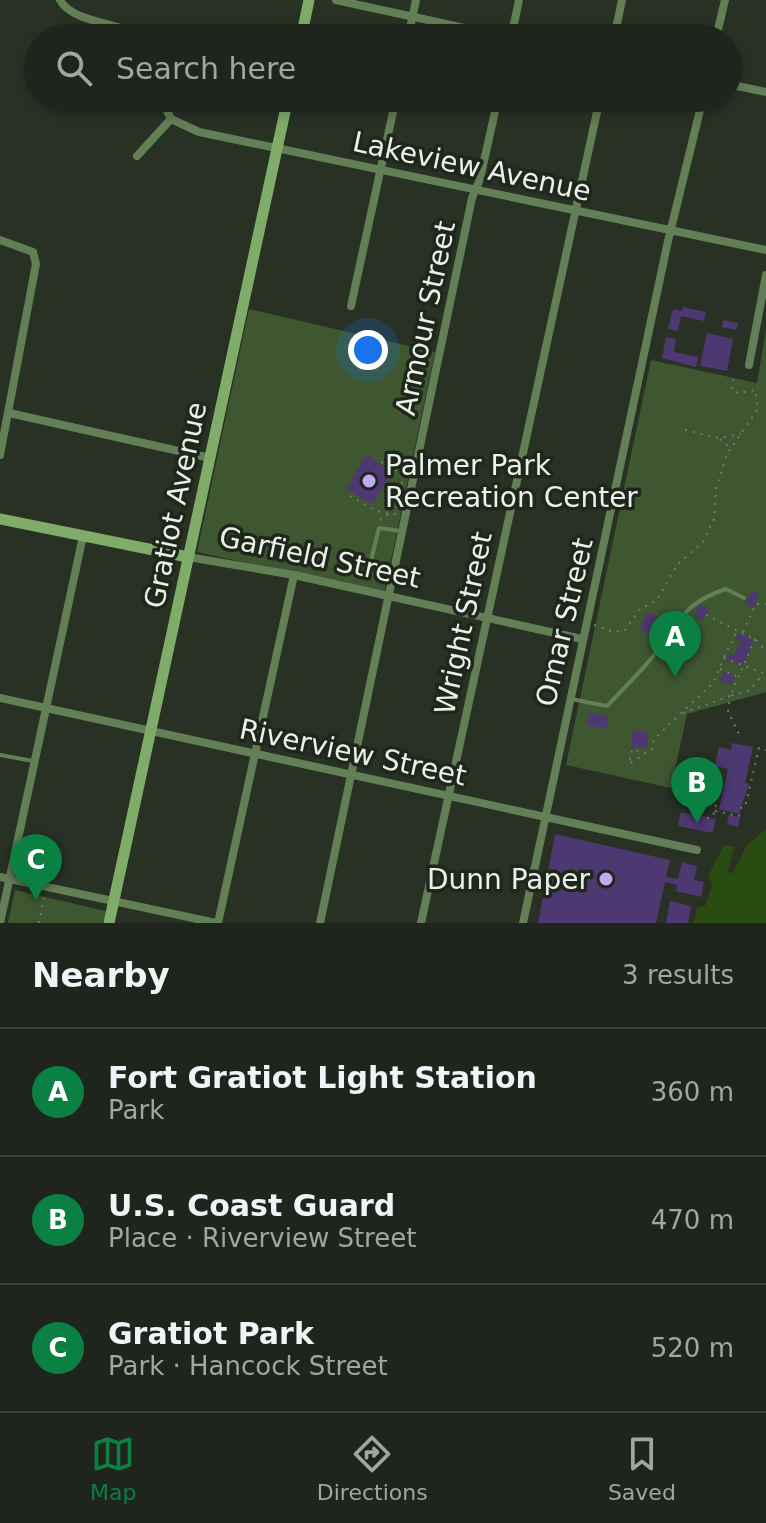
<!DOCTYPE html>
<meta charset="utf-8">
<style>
:root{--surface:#1f251c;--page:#272d25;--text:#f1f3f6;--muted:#a1a5a3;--line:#3c423b;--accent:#0b8043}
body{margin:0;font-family:"DejaVu Sans",sans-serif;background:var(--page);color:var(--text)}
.you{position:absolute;left:368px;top:350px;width:28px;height:28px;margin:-20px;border:6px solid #fff;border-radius:50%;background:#1a73e8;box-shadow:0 0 0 12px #1a73e833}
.badge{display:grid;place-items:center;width:52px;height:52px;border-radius:50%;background:var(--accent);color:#fff;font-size:26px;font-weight:700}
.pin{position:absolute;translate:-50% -66px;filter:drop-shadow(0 2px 4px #0008)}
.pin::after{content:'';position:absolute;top:42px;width:28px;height:24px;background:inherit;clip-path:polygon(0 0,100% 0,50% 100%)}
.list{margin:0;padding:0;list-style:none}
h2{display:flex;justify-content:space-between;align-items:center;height:104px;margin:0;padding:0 32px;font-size:34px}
h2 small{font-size:26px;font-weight:400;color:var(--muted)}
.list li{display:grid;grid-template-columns:52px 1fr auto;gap:24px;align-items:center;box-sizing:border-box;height:128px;padding:0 32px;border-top:2px solid var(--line)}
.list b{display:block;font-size:30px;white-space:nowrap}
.list p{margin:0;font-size:26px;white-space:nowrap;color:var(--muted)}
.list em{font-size:26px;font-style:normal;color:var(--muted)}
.icon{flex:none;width:44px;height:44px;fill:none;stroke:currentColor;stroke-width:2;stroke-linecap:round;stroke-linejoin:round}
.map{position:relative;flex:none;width:766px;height:923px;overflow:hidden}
.search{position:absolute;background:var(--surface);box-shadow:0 4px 12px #0003;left:24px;right:24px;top:24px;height:88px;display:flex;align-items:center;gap:20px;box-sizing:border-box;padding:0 28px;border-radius:44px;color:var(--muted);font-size:30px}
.sheet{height:488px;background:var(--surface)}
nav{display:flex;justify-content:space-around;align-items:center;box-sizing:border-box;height:112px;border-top:2px solid var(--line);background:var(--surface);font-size:22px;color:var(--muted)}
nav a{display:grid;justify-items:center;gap:4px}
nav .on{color:var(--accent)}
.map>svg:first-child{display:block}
.green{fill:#3e5731}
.water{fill:#284c11}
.pier{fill:#293125}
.building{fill:#4d3871}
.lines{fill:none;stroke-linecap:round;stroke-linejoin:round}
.path{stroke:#71796e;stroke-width:2;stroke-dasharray:2 6;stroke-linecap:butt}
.lane{stroke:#637f55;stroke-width:4}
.street{stroke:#637f55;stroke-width:8}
.secondary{stroke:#7fac69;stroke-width:11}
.poi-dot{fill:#c1a8f3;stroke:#1f271c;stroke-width:3}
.labels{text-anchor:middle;stroke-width:7;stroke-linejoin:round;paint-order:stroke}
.street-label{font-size:28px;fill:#ebf1e9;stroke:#1f271c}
.poi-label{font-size:28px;fill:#ebf1e9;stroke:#1f271c;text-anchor:start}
</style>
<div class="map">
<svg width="766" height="923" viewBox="0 0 766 923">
<rect width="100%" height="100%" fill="#293125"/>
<path class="green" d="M249,309L435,352L384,593L197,552Z
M766,329V692L687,714L671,788L566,765L651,360L757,383Z
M15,890L106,911L103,923H8Z"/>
<path class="water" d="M766,821V923H688L694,922L697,908L705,906L712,885L708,876L724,845L736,847Z"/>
<path class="pier" d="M766,817V829L747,845L733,873L728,872L735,844L755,821Z"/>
<path class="building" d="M683,307L706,312L704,321L681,316L678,331L668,329L673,309L682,311Z
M723,320L738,323L736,330L722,327Z
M707,333L733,339L727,371L700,366Z
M666,337L676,339L674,352L698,357L696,367L662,358Z
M367,454L391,473L373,504L346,489Z
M752,591L760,594L753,608L745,604Z
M700,604L709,608L703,620L694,616Z
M647,612L658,616L651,634L640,630Z
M738,633L753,640L748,657L741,665L726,659L728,653L734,656L741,640L735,638Z
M726,672L735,676L731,685L719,680Z
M590,712L609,717L606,729L587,725Z
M633,729L648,733V748L632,747Z
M732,743L753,747L745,783L749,784L739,814L719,809L728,769L715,766L719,747L731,750Z
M681,812L716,819L713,833L678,826Z
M729,815L740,817L738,827L727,824Z
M555,834L670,860L666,877L678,879L682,862L697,866L694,880L704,882L701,897L676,891L677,885L665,882L656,923H538Z
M670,901L691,906L688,923H666Z"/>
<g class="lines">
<path class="path" d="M685,430L719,438L741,434
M720,439L730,448
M381,462L403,474
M350,496L376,511L395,514L407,460
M380,520L389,514
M706,615L756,640L766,651
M594,625L613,632L625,630L639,610L657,600L677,565L703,542L714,519L716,489L727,454L758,409L755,390L739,393L732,391L734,374
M743,632L756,604H766
M755,639L730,696L749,691L762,675
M724,657L737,631
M720,669L736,676
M683,713L730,696L728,712L739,734
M646,753L632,749L629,764L652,749L654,739L713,683L724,658L766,674
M715,811L739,816L742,804L746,803L759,748L766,750
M707,818L713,816L722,781
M39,923L44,897"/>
<path class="lane" d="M394,577L373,573L369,568L379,528L401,531
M571,699L607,706C623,689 640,673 654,655C680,622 683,603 726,589L744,598
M0,755L33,761"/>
<path class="street" d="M60,0C72,23 120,22 143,38
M336,0L511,38
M408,38L416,0
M511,38L519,0
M614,38L622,0
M716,38L725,0
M728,84L766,92
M161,98L171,119L199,132L766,250
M137,156L171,119
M0,240L33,252L36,264L0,455
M351,306L396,98
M749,365L766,275
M9,413L210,458
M188,557L294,575L582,639
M0,698L697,850
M0,877L216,923
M0,923L83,536
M218,923L294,575
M320,923L472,198L480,179L498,98
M421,923L600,98
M523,923L668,241L703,98"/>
<path class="secondary" d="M301,38L309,0
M0,519L188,557
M109,923L288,98"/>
</g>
<g class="poi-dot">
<circle cx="369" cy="481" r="8"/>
<circle cx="606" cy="879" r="8"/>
</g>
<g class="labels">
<g class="street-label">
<text transform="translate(472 166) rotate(12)" y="10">Lakeview Avenue</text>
<text transform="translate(425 318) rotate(-78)" y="10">Armour Street</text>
<text transform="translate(175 505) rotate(-78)" y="10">Gratiot Avenue</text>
<text transform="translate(320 557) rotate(12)" y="10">Garfield Street</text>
<text transform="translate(564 622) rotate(-77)" y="10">Omar Street</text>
<text transform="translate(463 623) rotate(-78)" y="10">Wright Street</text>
<text transform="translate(353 752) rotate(12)" y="10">Riverview Street</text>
</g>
<g class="poi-label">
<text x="385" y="475">Palmer Park<tspan x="385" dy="32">Recreation Center</tspan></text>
<text x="590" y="889" text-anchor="end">Dunn Paper</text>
</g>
</g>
</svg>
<div class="you"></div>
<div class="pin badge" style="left:675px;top:677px">A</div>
<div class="pin badge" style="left:697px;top:823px">B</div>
<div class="pin badge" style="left:36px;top:900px">C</div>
<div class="search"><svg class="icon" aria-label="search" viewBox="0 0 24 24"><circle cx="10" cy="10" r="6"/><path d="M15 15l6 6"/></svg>Search here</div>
</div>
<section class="sheet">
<h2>Nearby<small>3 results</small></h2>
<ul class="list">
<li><span class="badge">A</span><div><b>Fort Gratiot Light Station</b><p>Park</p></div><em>360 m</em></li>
<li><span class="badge">B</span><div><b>U.S. Coast Guard</b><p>Place · Riverview Street</p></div><em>470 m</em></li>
<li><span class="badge">C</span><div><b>Gratiot Park</b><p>Park · Hancock Street</p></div><em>520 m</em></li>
</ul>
</section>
<nav>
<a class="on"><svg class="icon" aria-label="map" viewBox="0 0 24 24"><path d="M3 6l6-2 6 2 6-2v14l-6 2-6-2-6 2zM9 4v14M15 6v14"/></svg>Map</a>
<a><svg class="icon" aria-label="directions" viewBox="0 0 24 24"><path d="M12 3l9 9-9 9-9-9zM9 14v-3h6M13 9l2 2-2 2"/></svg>Directions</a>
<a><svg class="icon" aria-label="saved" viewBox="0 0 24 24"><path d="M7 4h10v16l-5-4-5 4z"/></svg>Saved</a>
</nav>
